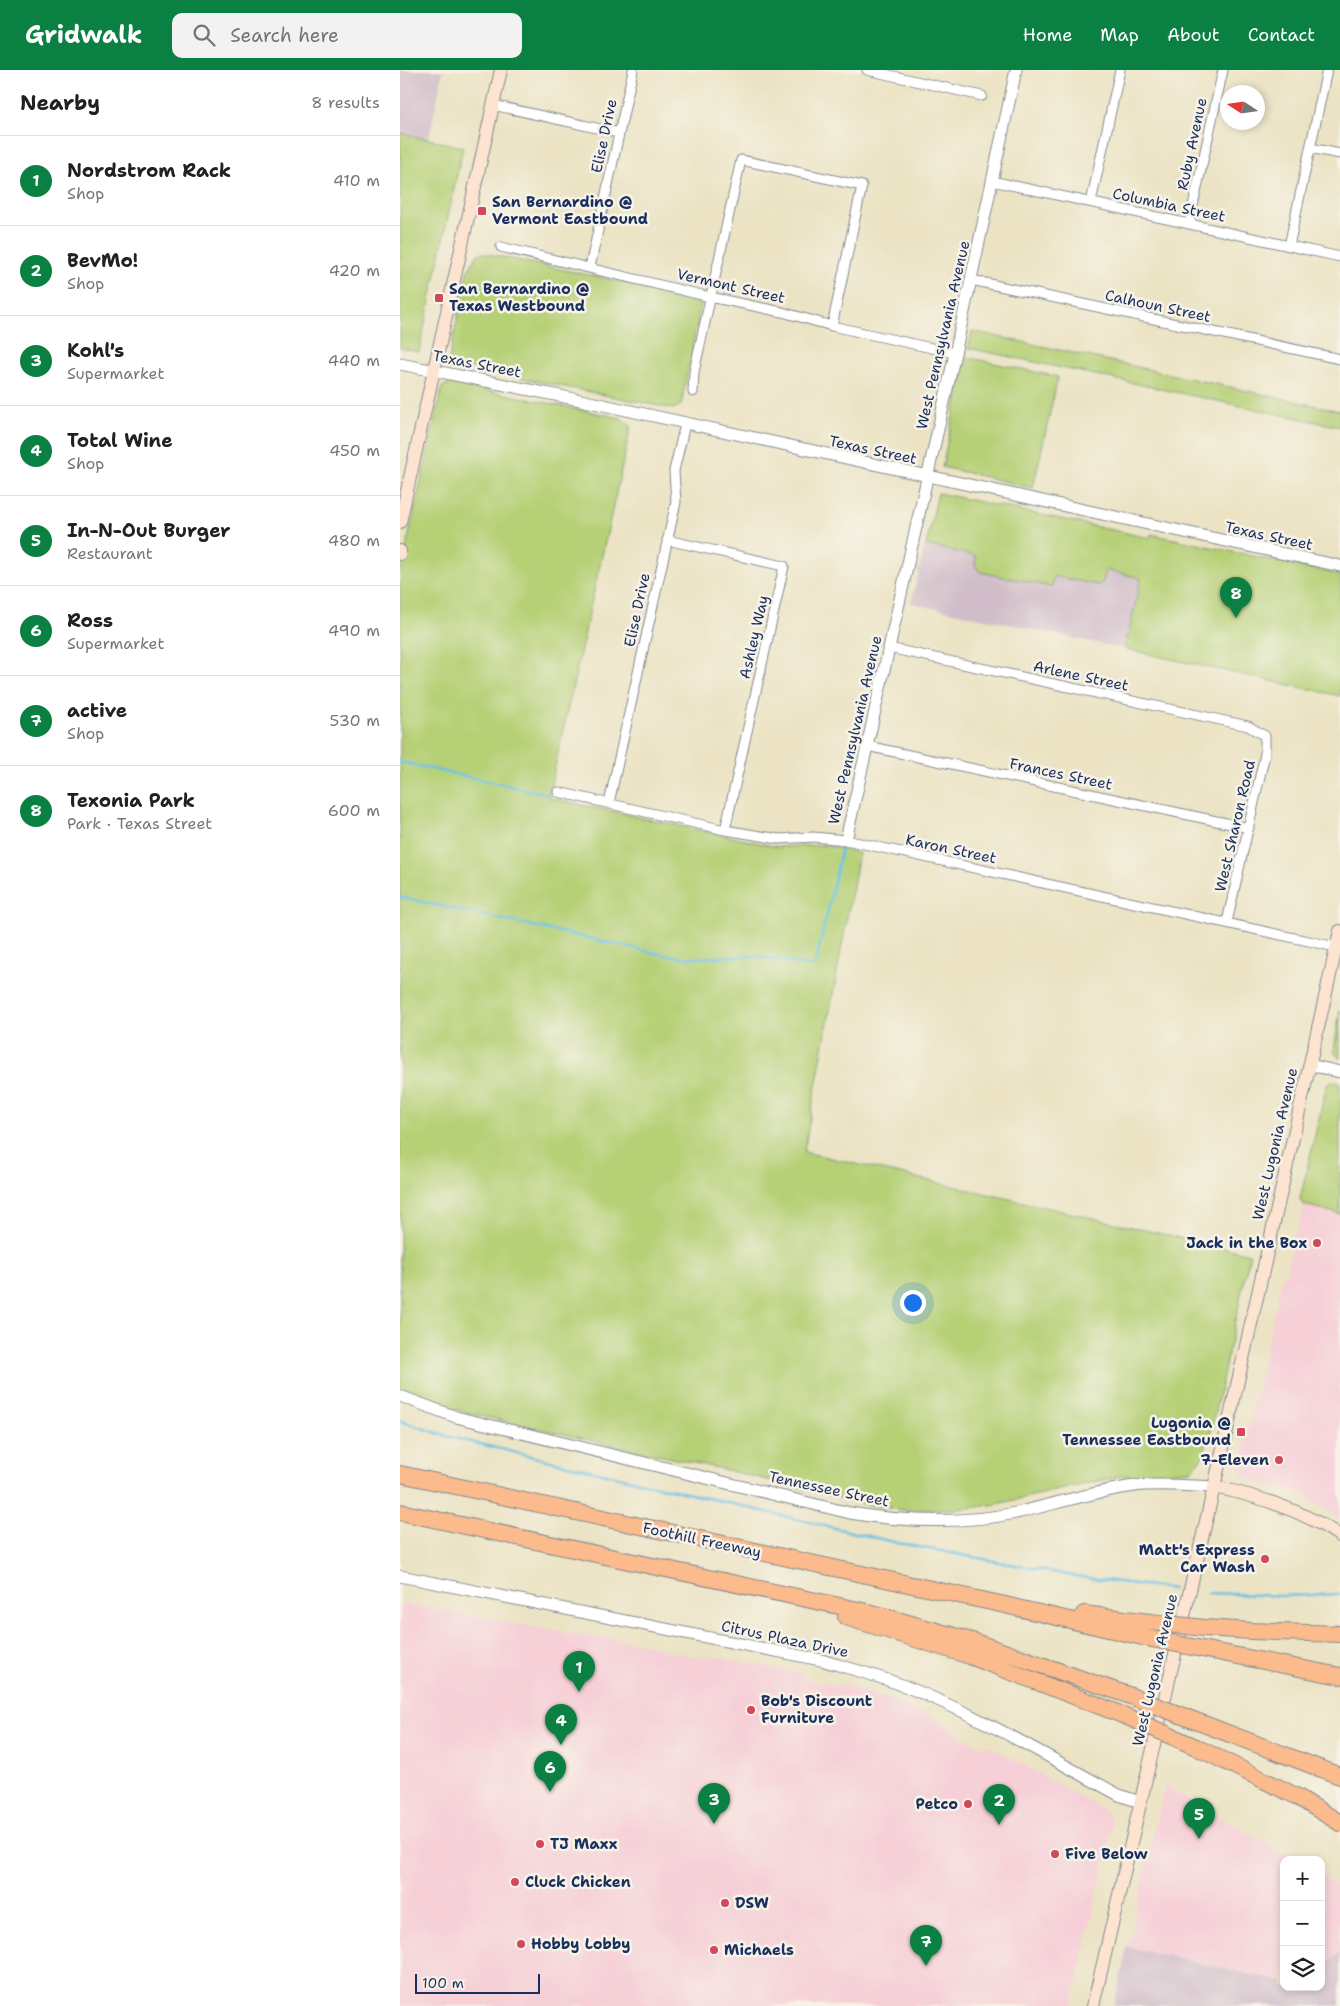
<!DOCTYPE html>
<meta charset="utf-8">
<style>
:root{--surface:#fff;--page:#f2f2f2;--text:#202124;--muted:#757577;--line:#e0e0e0;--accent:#0b8043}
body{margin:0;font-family:"Shantell Sans",sans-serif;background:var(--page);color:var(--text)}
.controls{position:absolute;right:15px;bottom:15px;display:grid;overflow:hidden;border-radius:10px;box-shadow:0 2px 8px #0003}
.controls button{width:45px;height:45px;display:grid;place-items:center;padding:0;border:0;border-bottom:1px solid var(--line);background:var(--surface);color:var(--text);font:25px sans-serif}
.compass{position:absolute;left:820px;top:15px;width:45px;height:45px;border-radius:50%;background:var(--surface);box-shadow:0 2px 8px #0003;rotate:282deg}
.scale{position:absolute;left:15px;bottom:12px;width:125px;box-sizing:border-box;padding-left:5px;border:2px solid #1b2f5e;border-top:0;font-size:14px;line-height:18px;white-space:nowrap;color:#1b2f5e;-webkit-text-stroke:4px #f7f3e8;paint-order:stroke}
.you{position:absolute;left:512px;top:1232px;width:18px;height:18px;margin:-12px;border:4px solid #fff;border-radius:50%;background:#1a73e8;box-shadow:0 0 0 8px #1a73e833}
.badge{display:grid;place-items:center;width:32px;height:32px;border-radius:50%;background:var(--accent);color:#fff;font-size:16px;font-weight:700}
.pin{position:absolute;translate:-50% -41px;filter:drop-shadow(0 1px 2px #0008)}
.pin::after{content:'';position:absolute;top:26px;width:18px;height:15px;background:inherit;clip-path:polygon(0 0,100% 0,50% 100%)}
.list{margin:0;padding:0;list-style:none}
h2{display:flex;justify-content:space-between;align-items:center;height:65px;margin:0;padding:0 20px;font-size:21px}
h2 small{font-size:16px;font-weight:400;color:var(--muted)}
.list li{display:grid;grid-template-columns:32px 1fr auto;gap:15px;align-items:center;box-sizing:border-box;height:90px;padding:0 20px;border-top:1px solid var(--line)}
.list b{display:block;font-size:19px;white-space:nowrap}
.list p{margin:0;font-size:16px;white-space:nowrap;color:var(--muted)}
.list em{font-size:16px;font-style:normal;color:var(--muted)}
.icon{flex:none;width:28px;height:28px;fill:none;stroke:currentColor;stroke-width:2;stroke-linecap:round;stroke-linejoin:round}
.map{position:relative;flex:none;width:940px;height:1936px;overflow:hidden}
header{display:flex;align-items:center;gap:30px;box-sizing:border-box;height:70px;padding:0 25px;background:var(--accent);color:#fff}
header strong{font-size:24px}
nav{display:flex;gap:28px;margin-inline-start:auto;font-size:18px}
.search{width:350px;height:45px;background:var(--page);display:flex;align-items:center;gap:12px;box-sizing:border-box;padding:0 18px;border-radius:10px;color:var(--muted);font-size:19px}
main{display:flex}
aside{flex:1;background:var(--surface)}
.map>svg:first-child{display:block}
.built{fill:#f6cfd7}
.industrial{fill:#d1bdc9}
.green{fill:#b6d076;stroke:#68806a}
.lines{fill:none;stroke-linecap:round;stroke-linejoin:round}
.stream{stroke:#68c0e5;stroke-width:2.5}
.minor-casing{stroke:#838990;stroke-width:11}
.tertiary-casing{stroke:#838990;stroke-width:13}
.secondary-casing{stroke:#838990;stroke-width:14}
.motorway-casing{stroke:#838990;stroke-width:18}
.minor{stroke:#fff;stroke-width:9}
.tertiary{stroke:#fff;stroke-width:11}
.secondary{stroke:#fde4d1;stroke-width:12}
.motorway{stroke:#fbbb8c;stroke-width:16}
.motorway-bridge-casing{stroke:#838990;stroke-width:18;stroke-linecap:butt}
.motorway-bridge{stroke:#fbbb8c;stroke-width:16}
.poi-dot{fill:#d1495b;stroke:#f7f3e8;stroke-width:2}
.labels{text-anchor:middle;stroke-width:5;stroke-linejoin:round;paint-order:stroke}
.street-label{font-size:15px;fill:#1b2f5e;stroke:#f7f3e8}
.poi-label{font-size:15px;font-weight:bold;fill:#1b2f5e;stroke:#f7f3e8;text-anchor:start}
</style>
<header>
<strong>Gridwalk</strong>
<div class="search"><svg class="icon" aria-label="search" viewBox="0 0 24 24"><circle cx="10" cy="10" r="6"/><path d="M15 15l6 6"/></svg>Search here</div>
<nav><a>Home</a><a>Map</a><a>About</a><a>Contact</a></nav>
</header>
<main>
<aside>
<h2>Nearby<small>8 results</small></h2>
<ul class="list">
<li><span class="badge">1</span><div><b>Nordstrom Rack</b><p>Shop</p></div><em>410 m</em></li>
<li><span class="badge">2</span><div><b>BevMo!</b><p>Shop</p></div><em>420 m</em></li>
<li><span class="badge">3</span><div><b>Kohl's</b><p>Supermarket</p></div><em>440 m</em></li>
<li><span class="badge">4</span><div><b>Total Wine</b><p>Shop</p></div><em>450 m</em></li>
<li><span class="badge">5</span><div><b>In-N-Out Burger</b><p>Restaurant</p></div><em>480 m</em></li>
<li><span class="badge">6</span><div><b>Ross</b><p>Supermarket</p></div><em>490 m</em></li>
<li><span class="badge">7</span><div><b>active</b><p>Shop</p></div><em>530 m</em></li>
<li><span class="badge">8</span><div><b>Texonia Park</b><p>Park · Texas Street</p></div><em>600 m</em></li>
</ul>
</aside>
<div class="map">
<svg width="940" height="1936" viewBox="0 0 940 1936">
<rect width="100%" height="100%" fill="#f7f3e8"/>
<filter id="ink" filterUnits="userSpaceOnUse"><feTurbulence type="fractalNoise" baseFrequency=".02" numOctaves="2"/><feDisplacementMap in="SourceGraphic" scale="10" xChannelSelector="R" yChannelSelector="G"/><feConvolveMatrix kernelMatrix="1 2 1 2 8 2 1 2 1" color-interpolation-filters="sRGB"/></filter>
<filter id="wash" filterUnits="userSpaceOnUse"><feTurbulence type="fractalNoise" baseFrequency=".0096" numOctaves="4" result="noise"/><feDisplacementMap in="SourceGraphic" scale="20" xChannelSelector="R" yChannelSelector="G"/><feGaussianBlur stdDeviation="1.12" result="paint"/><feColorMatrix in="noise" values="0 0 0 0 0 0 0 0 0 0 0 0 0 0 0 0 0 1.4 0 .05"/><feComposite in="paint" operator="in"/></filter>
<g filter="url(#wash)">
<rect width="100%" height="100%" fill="#ebe3c3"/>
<path class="built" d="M904,1135L940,1144V1448L908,1429L906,1425L890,1420L886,1421L847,1409L839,1399L882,1207L886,1203L896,1159L899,1155Z
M0,1533L168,1563L256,1576L265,1581L305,1588L311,1586L399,1603L407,1610L435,1615L444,1614L499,1633L550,1655L554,1662L580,1676L586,1674L707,1742L713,1754L672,1936H0Z
M765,1716L897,1790H884V1912L727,1877Z
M921,1805L940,1820V1882L921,1900Z"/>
<path class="industrial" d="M0,0H43L29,69L0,63Z
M525,475L577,487L652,517L654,506L699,515L703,512L706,500L741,508L725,579L511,533Z
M727,1877L884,1912V1917H921V1900L940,1882V1936H714Z"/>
<path class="green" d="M0,63L63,77L19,282L0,278Z
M83,183L295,227L301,234L281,335L274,339L52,294L49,289L67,202L78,184Z
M572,261L940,341V357L568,278Z
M566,287L658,307L633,418L542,397Z
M50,313L221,348L231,356L149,723L150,728L378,777L424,775L459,783L404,1082L850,1184L810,1365L803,1386L791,1400L721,1406L592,1435L559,1439L503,1440L464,1434L335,1402L72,1344L38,1334L0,1319V505L42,317Z
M538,423L750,468L751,464L940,505V626L725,579L741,508L706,500L703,512L698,515L654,506L652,517L580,502L575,495L576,486L526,475Z
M940,940V989L934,981Z
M931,1011L940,1013V1144L904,1135L900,1129L927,1014Z"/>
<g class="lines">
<path class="stream" d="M0,692L147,724
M0,827L265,885L290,888L354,886L415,897L441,781
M0,1351L50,1367L498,1473L674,1506L773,1519
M808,1523L881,1526L940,1524"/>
</g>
</g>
<g filter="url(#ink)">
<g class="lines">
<defs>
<path id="minor" d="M467,0L582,26
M93,35L219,63
M910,78L940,84
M592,111L940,187
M691,132L720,0
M789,154L823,0
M889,176L927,0
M101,177L310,227L382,242L432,256L554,283
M190,197L233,0
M571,210L940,289
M293,322L294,302L341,90L462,116L432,256
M267,470L384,496L325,760
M489,578L848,656L865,666V684L827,852
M467,676L849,758
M158,722L325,760L379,769L413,767L446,770L936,877
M209,733L276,432L274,401L285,354"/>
<path id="tertiary" d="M0,294L185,331L940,496
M446,770L556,279L616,0
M910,995L940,1002
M0,1326L56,1347L450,1443C504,1452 562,1454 616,1443C655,1434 695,1421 735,1416C761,1413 788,1416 814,1417
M0,1506L421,1590C448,1598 475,1605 502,1615C577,1644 648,1687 719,1725L740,1732"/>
<path id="secondary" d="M0,452L101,0
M0,481V484
M814,1417C859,1426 902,1440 940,1466
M693,1936L814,1417L940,861"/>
<path id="motorway" d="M0,1404L605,1535L747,1568
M0,1442L472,1543L575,1572L728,1625
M684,1544L749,1552
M446,1547L570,1586L723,1645
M805,1558L852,1561L940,1564
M802,1579L940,1606
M801,1653L940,1706
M796,1677L896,1726L940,1753"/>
</defs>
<use href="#minor" class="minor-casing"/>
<use href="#tertiary" class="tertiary-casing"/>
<use href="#secondary" class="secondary-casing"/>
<use href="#motorway" class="motorway-casing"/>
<use href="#minor" class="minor"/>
<use href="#tertiary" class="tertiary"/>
<use href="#secondary" class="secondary"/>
<use href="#motorway" class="motorway"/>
<defs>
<path id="motorway-bridge" d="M749,1552L805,1558
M747,1568L802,1579
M728,1625L801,1653
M723,1645L796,1677"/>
</defs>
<use href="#motorway-bridge" class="motorway-bridge-casing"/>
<use href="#motorway-bridge" class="motorway-bridge"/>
</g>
</g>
<g class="poi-dot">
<rect x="77" y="136" width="10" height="10" rx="2.5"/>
<rect x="34" y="223" width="10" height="10" rx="2.5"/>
<circle cx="917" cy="1173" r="5"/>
<rect x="836" y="1357" width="10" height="10" rx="2.5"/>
<circle cx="879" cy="1390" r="5"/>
<circle cx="865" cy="1489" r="5"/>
<circle cx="351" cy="1640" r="5"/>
<circle cx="568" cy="1734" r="5"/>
<circle cx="140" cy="1774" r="5"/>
<circle cx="655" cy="1784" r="5"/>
<circle cx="115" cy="1812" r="5"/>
<circle cx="325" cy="1833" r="5"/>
<circle cx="121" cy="1874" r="5"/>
<circle cx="314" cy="1880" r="5"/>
</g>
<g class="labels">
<g class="street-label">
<text transform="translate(204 66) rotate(-78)" y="5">Elise Drive</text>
<text transform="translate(792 74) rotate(-78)" y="5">Ruby Avenue</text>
<text transform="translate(769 135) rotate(12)" y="5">Columbia Street</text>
<text transform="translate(331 216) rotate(13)" y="5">Vermont Street</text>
<text transform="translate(758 236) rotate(12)" y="5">Calhoun Street</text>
<text transform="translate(543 265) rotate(-77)" y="5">West Pennsylvania Avenue</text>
<text transform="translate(77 294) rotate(11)" y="5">Texas Street</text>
<text transform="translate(473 380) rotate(12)" y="5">Texas Street</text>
<text transform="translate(869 466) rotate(12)" y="5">Texas Street</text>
<text transform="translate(237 540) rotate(-78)" y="5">Elise Drive</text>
<text transform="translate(354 567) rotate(-77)" y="5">Ashley Way</text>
<text transform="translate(681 606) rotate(12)" y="5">Arlene Street</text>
<text transform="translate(455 660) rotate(-77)" y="5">West Pennsylvania Avenue</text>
<text transform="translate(661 704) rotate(12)" y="5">Frances Street</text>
<text transform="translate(835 756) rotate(-77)" y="5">West Sharon Road</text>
<text transform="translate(551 779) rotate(12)" y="5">Karon Street</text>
<text transform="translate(875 1074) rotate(-77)" y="5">West Lugonia Avenue</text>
<text transform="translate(429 1419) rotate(12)" y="5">Tennessee Street</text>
<text transform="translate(302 1470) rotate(12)" y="5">Foothill Freeway</text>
<text transform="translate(385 1569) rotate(12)" y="5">Citrus Plaza Drive</text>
<text transform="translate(755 1600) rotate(-77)" y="5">West Lugonia Avenue</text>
</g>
<g class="poi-label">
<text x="92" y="137">San Bernardino @<tspan x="92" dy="17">Vermont Eastbound</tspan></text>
<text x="49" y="224">San Bernardino @<tspan x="49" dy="17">Texas Westbound</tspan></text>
<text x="907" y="1178" text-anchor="end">Jack in the Box</text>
<text x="831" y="1358" text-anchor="end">Lugonia @<tspan x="831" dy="17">Tennessee Eastbound</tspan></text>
<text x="869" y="1395" text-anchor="end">7-Eleven</text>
<text x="855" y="1485" text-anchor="end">Matt's Express<tspan x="855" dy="17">Car Wash</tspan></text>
<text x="361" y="1636">Bob's Discount<tspan x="361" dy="17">Furniture</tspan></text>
<text x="558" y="1739" text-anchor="end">Petco</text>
<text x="150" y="1779">TJ Maxx</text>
<text x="665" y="1789">Five Below</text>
<text x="125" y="1817">Cluck Chicken</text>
<text x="335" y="1838">DSW</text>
<text x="131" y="1879">Hobby Lobby</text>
<text x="324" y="1885">Michaels</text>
</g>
</g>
</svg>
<div class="controls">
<button>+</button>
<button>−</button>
<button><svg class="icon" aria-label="layers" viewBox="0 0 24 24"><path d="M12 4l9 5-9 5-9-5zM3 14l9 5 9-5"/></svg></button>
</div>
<svg class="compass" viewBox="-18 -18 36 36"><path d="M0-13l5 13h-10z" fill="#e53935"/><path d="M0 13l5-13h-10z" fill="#757577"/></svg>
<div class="scale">100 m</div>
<div class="you"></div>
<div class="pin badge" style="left:179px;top:1622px">1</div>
<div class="pin badge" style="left:599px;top:1755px">2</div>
<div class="pin badge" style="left:314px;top:1754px">3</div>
<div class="pin badge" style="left:161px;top:1675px">4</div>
<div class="pin badge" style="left:799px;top:1769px">5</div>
<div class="pin badge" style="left:150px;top:1722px">6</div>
<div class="pin badge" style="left:526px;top:1896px">7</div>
<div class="pin badge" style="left:836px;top:548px">8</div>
</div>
</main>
